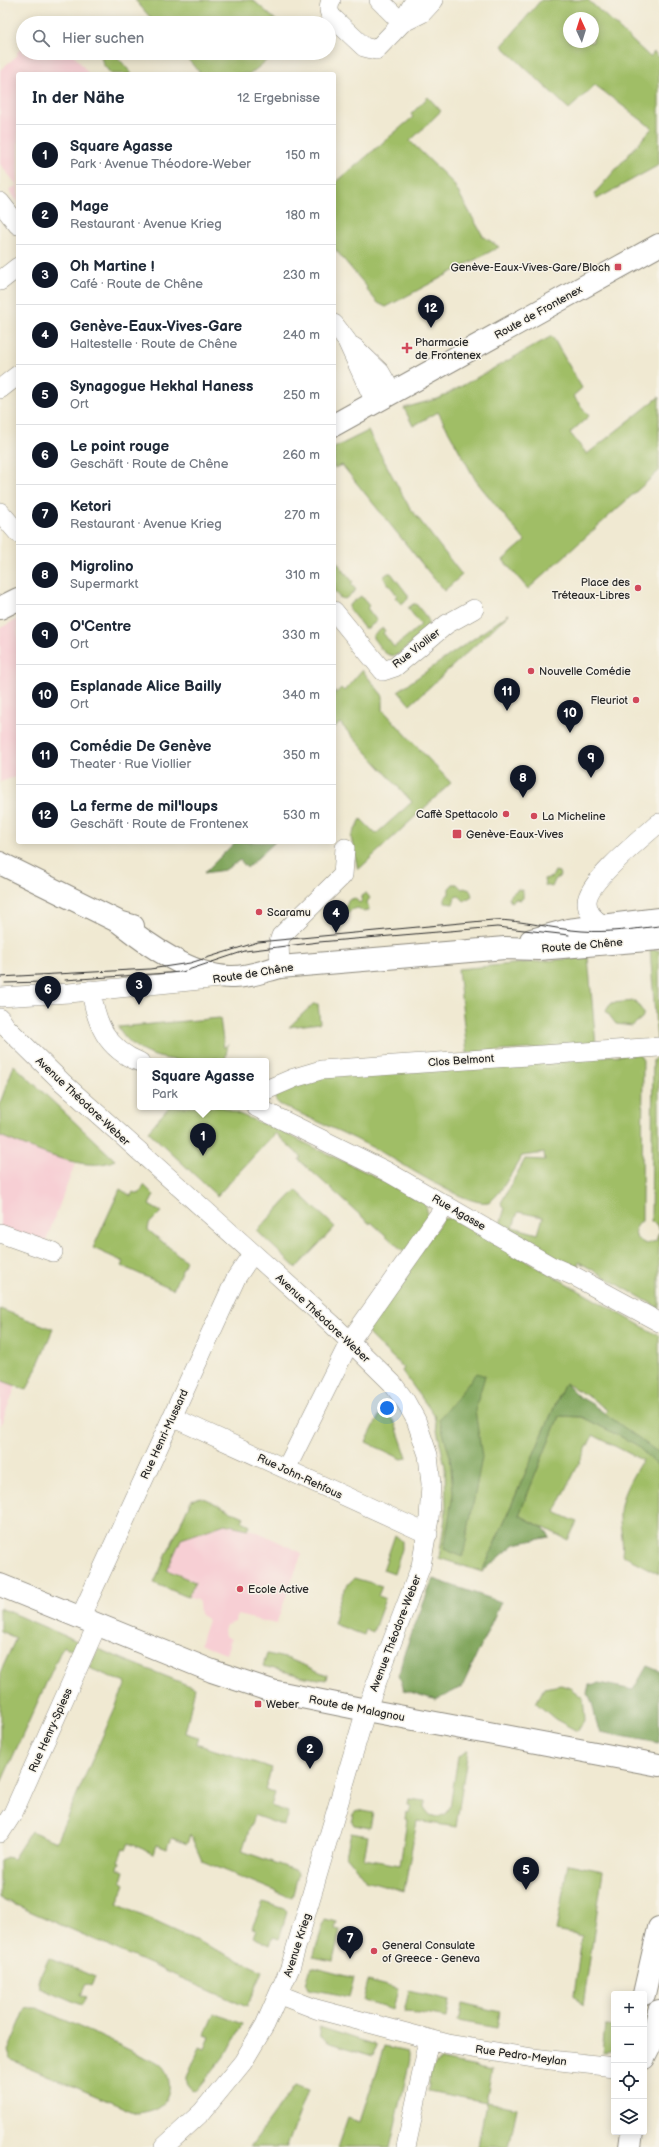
<!DOCTYPE html>
<html lang="de">
<meta charset="utf-8">
<style>
:root{--surface:#fff;--page:#f6f6f7;--text:#1f2937;--muted:#747a83;--line:#e0e1e3;--accent:#111827}
body{margin:0;font-family:"Balsamiq Sans",sans-serif;background:var(--page);color:var(--text)}
.controls{position:absolute;right:12px;bottom:12px;display:grid;overflow:hidden;border-radius:4px;box-shadow:0 2px 10px #0003}
.controls button{width:36px;height:36px;display:grid;place-items:center;padding:0;border:0;border-bottom:1px solid var(--line);background:var(--surface);color:var(--text);font:20px sans-serif}
.compass{position:absolute;left:563px;top:12px;width:36px;height:36px;border-radius:50%;background:var(--surface);box-shadow:0 2px 10px #0003;rotate:356deg}
.you{position:absolute;left:387px;top:1408px;width:14px;height:14px;margin:-10px;border:3px solid #fff;border-radius:50%;background:#1a73e8;box-shadow:0 0 0 6px #1a73e833}
.badge{display:grid;place-items:center;width:26px;height:26px;border-radius:50%;background:var(--accent);color:#fff;font-size:13px;font-weight:700}
.pin{position:absolute;translate:-50% -33px;filter:drop-shadow(0 1px 2px #0008)}
.pin::after{content:'';position:absolute;top:21px;width:14px;height:12px;background:inherit;clip-path:polygon(0 0,100% 0,50% 100%)}
.popup{position:absolute;left:137px;top:1058px;width:132px;height:52px;box-sizing:border-box;display:grid;place-content:center;border-radius:4px;background:var(--surface);filter:drop-shadow(0 1px 3px #0005);font-size:13px;white-space:nowrap;color:var(--muted)}
.popup b{font-size:15px;color:var(--text)}
.popup::after{content:'';position:absolute;left:50%;top:100%;margin-left:-8px;border:8px solid transparent;border-top-color:var(--surface)}
.list{margin:0;padding:0;list-style:none}
h2{display:flex;justify-content:space-between;align-items:center;height:52px;margin:0;padding:0 16px;font-size:17px}
h2 small{font-size:13px;font-weight:400;color:var(--muted)}
.list li{display:grid;grid-template-columns:26px 1fr auto;gap:12px;align-items:center;box-sizing:border-box;height:60px;padding:0 16px;border-top:1px solid var(--line)}
.list b{display:block;font-size:15px;white-space:nowrap}
.list p{margin:0;font-size:13px;white-space:nowrap;color:var(--muted)}
.list em{font-size:13px;font-style:normal;color:var(--muted)}
.icon{flex:none;width:22px;height:22px;fill:none;stroke:currentColor;stroke-width:2;stroke-linecap:round;stroke-linejoin:round}
.map{position:relative;flex:none;width:659px;height:2147px;overflow:hidden}
.search{position:absolute;background:var(--surface);box-shadow:0 2px 10px #0003;left:16px;top:16px;width:320px;height:44px;display:flex;align-items:center;gap:10px;box-sizing:border-box;padding:0 14px;border-radius:22px;color:var(--muted);font-size:15px}
.panel{position:absolute;background:var(--surface);box-shadow:0 2px 10px #0003;left:16px;top:72px;width:320px;height:772px;border-radius:4px}
.map>svg:first-child{display:block}
.built{fill:#f7cfd4}
.green{fill:#a0be66;stroke:#667448;fill-rule:evenodd}
.forest{fill:#80a55b;stroke:#566843}
.lines{fill:none;stroke-linecap:round;stroke-linejoin:round}
.minor-casing{stroke:#8e8a7e;stroke-width:20}
.major-casing{stroke:#8e8a7e;stroke-width:24}
.minor{stroke:#fff;stroke-width:19}
.major{stroke:#fff;stroke-width:22}
.tram{stroke:#2b2b2b;stroke-width:1}
.poi-dot{fill:#d1495b;stroke:#f7f3e8;stroke-width:1.5}
.labels{text-anchor:middle;stroke-width:3;stroke-linejoin:round;paint-order:stroke}
.poi-label{font-size:11px;fill:#2b2b2b;stroke:#f7f3e8;text-anchor:start}
.street-label{font-size:11px;fill:#2b2b2b;stroke:#f7f3e8}
</style>
<div class="map">
<svg width="659" height="2147" viewBox="0 0 659 2147">
<rect width="100%" height="100%" fill="#f7f3e8"/>
<filter id="ink" filterUnits="userSpaceOnUse"><feTurbulence type="fractalNoise" baseFrequency=".025" numOctaves="2"/><feDisplacementMap in="SourceGraphic" scale="8" xChannelSelector="R" yChannelSelector="G"/><feConvolveMatrix kernelMatrix="1 2 1 2 8 2 1 2 1" color-interpolation-filters="sRGB"/></filter>
<filter id="wash" filterUnits="userSpaceOnUse"><feTurbulence type="fractalNoise" baseFrequency=".012" numOctaves="4" result="noise"/><feDisplacementMap in="SourceGraphic" scale="16" xChannelSelector="R" yChannelSelector="G"/><feGaussianBlur stdDeviation="0.9" result="paint"/><feColorMatrix in="noise" values="0 0 0 0 0 0 0 0 0 0 0 0 0 0 0 0 0 1.4 0 .05"/><feComposite in="paint" operator="in"/></filter>
<g filter="url(#wash)">
<rect width="100%" height="100%" fill="#f0e9d2"/>
<path class="built" d="M23,48V53H72L89,74H18V202L9,191L17,185L0,164V70L18,55L17,52Z
M18,619V776L0,782V628Z
M0,1136L75,1164L45,1243L0,1227Z
M0,1380L16,1386L0,1426Z
M225,1524L256,1531L302,1553L276,1624L237,1615L235,1622L226,1625L224,1630L225,1636L231,1639L226,1654L200,1644L208,1620L200,1614L199,1601L188,1597L195,1582L167,1570L181,1539Z"/>
<path class="green" d="M135,0H253L279,23H155Z
M541,0H588L650,57L654,52L659,57V165L597,199L594,194L652,128L595,85L569,109L502,46ZM569,18H593V42H569Z
M100,53H114L132,74H111L103,64Z
M182,53H276L250,74H201Z
M428,97L441,111L410,141L453,183L483,236L499,247L386,307L378,303L366,289L367,287L334,248V184L413,117L411,114Z
M552,336L582,388L573,396L589,416L570,433L587,454L659,397V471L528,589L503,560L525,541L476,481L438,412L413,426L404,408L440,398Z
M368,431L408,505L462,575L444,591L342,465L334,468V448Z
M335,560L353,582L351,584L356,590L345,599L340,598L334,591Z
M388,573H391L408,595V599L401,604L395,597L397,595L383,577Z
M361,596L369,606L367,608L377,621L368,628H364L349,609V605Z
M413,604H416L428,619V630L397,655C385,658 380,647 373,638V635L383,628L385,631L383,633L394,647L421,625L408,608Z
M509,614L410,705L398,691Z
M362,670L383,696V710L451,783L358,870L351,837L361,819L376,834L412,802L340,723L334,728V690L336,693L341,688L344,691Z
M555,871L559,872L560,876L555,880L552,887L545,885L544,879L552,877Z
M453,884H457L462,889L464,888L470,890L472,896L464,901L459,896L455,897L453,904L445,903V897L449,894V888Z
M518,889L523,891V898L521,900L515,899L511,902L508,897Z
M366,893L370,898L367,902L369,910L364,912L358,908L351,910L348,914L344,912L348,900L355,898L359,903L362,901L361,896Z
M650,950H659V1040L657,1041Z
M588,957L596,1045L467,1053L458,969Z
M635,1001L644,1013L642,1018L632,1026L616,1024L606,1011L611,1003Z
M313,1004H318L320,1023L289,1027Z
M220,1018L224,1048L228,1044L225,1061L215,1058L212,1061C175,1061 139,1062 118,1027Z
M639,1054L643,1060L642,1203V1221C634,1225 634,1231 637,1239L646,1244L656,1241L659,1232V1308L579,1262L577,1267L553,1260L499,1228L505,1208L501,1203L525,1159L545,1160L544,1153L522,1156C515,1166 499,1199 488,1202C467,1207 402,1163 381,1152C348,1134 313,1120 279,1104L275,1099L276,1093L327,1073ZM518,1212L543,1217L538,1234L513,1227Z
M659,1055V1230L656,1224L651,1221L653,1060Z
M14,1065L115,1160C87,1175 29,1147 0,1136V1103Z
M169,1107H222L280,1131L370,1174L425,1204C434,1222 416,1238 405,1253L371,1222L370,1224L299,1160L301,1157L275,1133L217,1196L148,1131Z
M144,1185L154,1195L149,1205L161,1212L149,1224L148,1230L186,1261L173,1289L122,1266L124,1262L93,1248L120,1189L131,1196L133,1192L139,1194Z
M296,1190L335,1227L296,1268L257,1231Z
M451,1218L659,1336V1574L622,1555C624,1542 620,1531 620,1518C619,1496 632,1478 642,1460L593,1435L555,1512L577,1522L568,1540L519,1515L559,1416L582,1417L598,1425L607,1410L591,1398L565,1383L482,1572L439,1558L446,1511L445,1466L434,1415L402,1371L404,1368L370,1336L366,1329L443,1219Z
M0,1309L53,1329L27,1390L0,1380Z
M383,1408L395,1423L407,1458L402,1459L366,1442Z
M201,1497L244,1517L242,1521L250,1525L248,1529L225,1524L181,1539L167,1570L195,1582L188,1597L154,1583L191,1500Z
M395,1535L402,1541V1549L394,1574L383,1570Z
M354,1578L382,1586L378,1596L385,1599L373,1632L366,1629L364,1635L334,1624C336,1606 341,1590 354,1578Z
M0,1608L77,1641L73,1650L63,1646L0,1785V1673L16,1638L0,1631Z
M98,1649L195,1688L185,1733L198,1737L196,1744L272,1768L265,1789L275,1793L271,1806L288,1812L284,1826L254,1815L242,1851L297,1871L298,1875L292,1898L202,1861L190,1834L187,1844L172,1838L167,1849L157,1845L154,1854L129,1843L126,1850L123,1849L118,1861L120,1862L118,1869L124,1871L121,1881L125,1884L117,1904L262,1971L247,2007L0,1898V1860L7,1857L13,1859L31,1831L56,1842L126,1683L89,1668Z
M267,1654L289,1659L327,1675L326,1680L305,1677L263,1666Z
M561,1685L570,1688L583,1698L585,1719L577,1731L555,1719L536,1703L544,1688Z
M468,1750L456,1827L417,1821L404,1891L366,1880L346,1856L351,1833L368,1836L364,1859L400,1865L407,1820L405,1819L406,1812L409,1813L411,1806L408,1805L409,1799L425,1801V1809L430,1815L438,1817L446,1814L450,1807L458,1757Z
M358,1810L373,1813L370,1828L354,1825L352,1822L355,1811Z
M568,1864L603,1871L583,2006L574,1995L582,1936L556,1931Z
M263,1902L284,1909L287,1912L279,1939L273,1937L270,1945L253,1937L256,1929L252,1928Z
M325,1919L337,1922L335,1929L340,1930L333,1961L313,1957Z
M49,1958L95,1977L91,1986L86,1984L81,1995L86,1997L82,2005L39,1987L38,1981Z
M311,1967L354,1978L349,1997C335,1993 322,1992 308,1989L306,1984Z
M368,1981L398,1989L393,2010L363,2001Z
M409,1991L450,2000L447,2018L419,2013L404,2012Z
M462,2003L500,2012L497,2028L458,2021Z
M31,2008H37C72,2024 108,2039 142,2056C149,2059 159,2063 163,2068C170,2077 171,2088 167,2097C163,2109 148,2112 136,2113L12,2060L8,2051L24,2013L26,2009Z
M214,2013L242,2024L229,2050L198,2089L193,2090L187,2083V2076L200,2047L205,2049L210,2037L205,2035Z
M605,2026L614,2027V2050L602,2053Z
M319,2027L376,2045L373,2056L330,2043L321,2037Z
M384,2047L407,2052L410,2060L390,2147H337L347,2118L360,2122Z
M441,2060L492,2070L486,2102L517,2108L509,2147H478L486,2102L428,2091C430,2079 429,2065 441,2060Z
M295,2085L308,2090L287,2147H250Z"/>
<path class="forest" d="M235,842H275L247,868L240,860L225,870L204,873Z
M477,1373L485,1376L475,1410L482,1457L463,1557L444,1549L453,1493L450,1456L439,1419Z
M565,1383L578,1396L592,1404L659,1453V1467L635,1444L582,1417L559,1416L519,1515L543,1528L550,1537L515,1544L482,1572Z
M433,1579L501,1602L462,1687L436,1700L404,1690L399,1675L403,1656Z
M647,1666L659,1671V1743L600,1732C593,1719 596,1705 587,1693L589,1685L599,1683L633,1690Z"/>
</g>
<g filter="url(#ink)">
<g class="lines">
<defs>
<path id="minor" d="M331,0C328,8 328,12 333,18L364,47L376,50L402,23L422,13L434,0
M379,0L402,23L415,0
M0,202L18,225
M0,281L18,267
M334,324L347,341L375,402
M354,347L380,372L392,393
M0,389L18,375
M0,512L18,533
M334,611L383,671L395,667L447,624L474,609
M602,924C594,919 587,913 587,902C587,882 643,837 659,823
M280,967L279,942L281,936L343,875L345,848
M91,990C96,1023 106,1049 140,1062
M0,997L69,993L220,978
M0,1018L6,1027L62,1082L332,1324L392,1383L406,1402L416,1420L428,1455L431,1484L429,1519L421,1566L366,1710L290,1968L265,2025L243,2062L202,2112L164,2147
M266,1090L294,1078L321,1070L659,1047
M256,1107L386,1171L551,1266L574,1276L659,1322
M0,1233L53,1252
M172,1417L428,1534
M286,1469L350,1341L446,1205
M80,1618L236,1278L252,1254
M0,1833L13,1813L97,1625
M280,1995L316,2009L448,2044L533,2058L614,2067
M406,2147L429,2040"/>
<path id="major" d="M334,425L659,245
M0,608L18,599
M0,863L119,922L133,926
M119,922C148,945 191,976 230,977C246,978 264,971 280,967L505,948L538,949L659,939
M531,940L568,930L659,919
M0,1585L212,1671L272,1691L366,1710L659,1765
M644,1994L659,1928
M644,2058L651,2044L659,2011
M630,2147L632,2132"/>
</defs>
<use href="#minor" class="minor-casing"/>
<use href="#major" class="major-casing"/>
<use href="#minor" class="minor"/>
<use href="#major" class="major"/>
<path class="tram" d="M0,977L150,969L190,963L258,942L493,920C523,920 552,929 582,931C607,933 634,929 659,926
M65,980L182,972L245,951L319,942L497,927L569,935
M5,983L43,982"/>
</g>
</g>
<g class="poi-dot">
<rect x="614" y="263" width="8" height="8" rx="2"/>
<path d="M405 342h4v4h4v4h-4v4h-4v-4h-4v-4h4z"/>
<circle cx="638" cy="588" r="4"/>
<circle cx="531" cy="671" r="4"/>
<circle cx="636" cy="700" r="4"/>
<circle cx="506" cy="814" r="4"/>
<circle cx="534" cy="816" r="4"/>
<rect x="452" y="829" width="10" height="10" rx="2"/>
<circle cx="259" cy="912" r="4"/>
<circle cx="240" cy="1589" r="4"/>
<rect x="254" y="1700" width="8" height="8" rx="2"/>
<circle cx="374" cy="1951" r="4"/>
</g>
<g class="labels">
<g class="poi-label">
<text x="610" y="271" text-anchor="end">Genève-Eaux-Vives-Gare/Bloch</text>
<text x="415" y="346">Pharmacie<tspan x="415" dy="13">de Frontenex</tspan></text>
<text x="630" y="586" text-anchor="end">Place des<tspan x="630" dy="13">Tréteaux-Libres</tspan></text>
<text x="539" y="675">Nouvelle Comédie</text>
<text x="628" y="704" text-anchor="end">Fleuriot</text>
<text x="498" y="818" text-anchor="end">Caffè Spettacolo</text>
<text x="542" y="820">La Micheline</text>
<text x="466" y="838">Genève-Eaux-Vives</text>
<text x="267" y="916">Scaramu</text>
<text x="248" y="1593">Ecole Active</text>
<text x="266" y="1708">Weber</text>
<text x="382" y="1949">General Consulate<tspan x="382" dy="13">of Greece - Geneva</tspan></text>
</g>
<g class="street-label">
<text transform="translate(538 312) rotate(-29)" y="4">Route de Frontenex</text>
<text transform="translate(416 648) rotate(-38)" y="4">Rue Viollier</text>
<text transform="translate(582 945) rotate(-5)" y="4">Route de Chêne</text>
<text transform="translate(253 973) rotate(-9)" y="4">Route de Chêne</text>
<text transform="translate(461 1060) rotate(-4)" y="4">Clos Belmont</text>
<text transform="translate(83 1101) rotate(43)" y="4">Avenue Théodore-Weber</text>
<text transform="translate(459 1212) rotate(30)" y="4">Rue Agasse</text>
<text transform="translate(323 1318) rotate(43)" y="4">Avenue Théodore-Weber</text>
<text transform="translate(164 1434) rotate(-65)" y="4">Rue Henri-Mussard</text>
<text transform="translate(300 1476) rotate(25)" y="4">Rue John-Rehfous</text>
<text transform="translate(395 1633) rotate(-69)" y="4">Avenue Théodore-Weber</text>
<text transform="translate(357 1708) rotate(11)" y="4">Route de Malagnou</text>
<text transform="translate(50 1730) rotate(-66)" y="4">Rue Henry-Spiess</text>
<text transform="translate(297 1945) rotate(-72)" y="4">Avenue Krieg</text>
<text transform="translate(521 2055) rotate(8)" y="4">Rue Pedro-Meylan</text>
</g>
</g>
</svg>
<div class="controls">
<button>+</button>
<button>−</button>
<button><svg class="icon" aria-label="locate" viewBox="0 0 24 24"><circle cx="12" cy="12" r="6"/><path d="M12 2v4M12 18v4M2 12h4M18 12h4"/></svg></button>
<button><svg class="icon" aria-label="layers" viewBox="0 0 24 24"><path d="M12 4l9 5-9 5-9-5zM3 14l9 5 9-5"/></svg></button>
</div>
<svg class="compass" viewBox="-18 -18 36 36"><path d="M0-13l5 13h-10z" fill="#e53935"/><path d="M0 13l5-13h-10z" fill="#747a83"/></svg>
<div class="you"></div>
<div class="pin badge" style="left:203px;top:1156px">1</div>
<div class="popup"><b>Square Agasse</b>Park</div>
<div class="pin badge" style="left:310px;top:1769px">2</div>
<div class="pin badge" style="left:139px;top:1005px">3</div>
<div class="pin badge" style="left:336px;top:933px">4</div>
<div class="pin badge" style="left:526px;top:1890px">5</div>
<div class="pin badge" style="left:48px;top:1009px">6</div>
<div class="pin badge" style="left:350px;top:1959px">7</div>
<div class="pin badge" style="left:523px;top:798px">8</div>
<div class="pin badge" style="left:591px;top:778px">9</div>
<div class="pin badge" style="left:570px;top:733px">10</div>
<div class="pin badge" style="left:507px;top:711px">11</div>
<div class="pin badge" style="left:431px;top:328px">12</div>
<div class="search"><svg class="icon" aria-label="search" viewBox="0 0 24 24"><circle cx="10" cy="10" r="6"/><path d="M15 15l6 6"/></svg>Hier suchen</div>
<section class="panel">
<h2>In der Nähe<small>12 Ergebnisse</small></h2>
<ul class="list">
<li><span class="badge">1</span><div><b>Square Agasse</b><p>Park · Avenue Théodore-Weber</p></div><em>150 m</em></li>
<li><span class="badge">2</span><div><b>Mage</b><p>Restaurant · Avenue Krieg</p></div><em>180 m</em></li>
<li><span class="badge">3</span><div><b>Oh Martine !</b><p>Café · Route de Chêne</p></div><em>230 m</em></li>
<li><span class="badge">4</span><div><b>Genève-Eaux-Vives-Gare</b><p>Haltestelle · Route de Chêne</p></div><em>240 m</em></li>
<li><span class="badge">5</span><div><b>Synagogue Hekhal Haness</b><p>Ort</p></div><em>250 m</em></li>
<li><span class="badge">6</span><div><b>Le point rouge</b><p>Geschäft · Route de Chêne</p></div><em>260 m</em></li>
<li><span class="badge">7</span><div><b>Ketori</b><p>Restaurant · Avenue Krieg</p></div><em>270 m</em></li>
<li><span class="badge">8</span><div><b>Migrolino</b><p>Supermarkt</p></div><em>310 m</em></li>
<li><span class="badge">9</span><div><b>O'Centre</b><p>Ort</p></div><em>330 m</em></li>
<li><span class="badge">10</span><div><b>Esplanade Alice Bailly</b><p>Ort</p></div><em>340 m</em></li>
<li><span class="badge">11</span><div><b>Comédie De Genève</b><p>Theater · Rue Viollier</p></div><em>350 m</em></li>
<li><span class="badge">12</span><div><b>La ferme de mil'loups</b><p>Geschäft · Route de Frontenex</p></div><em>530 m</em></li>
</ul>
</section>
</div>
